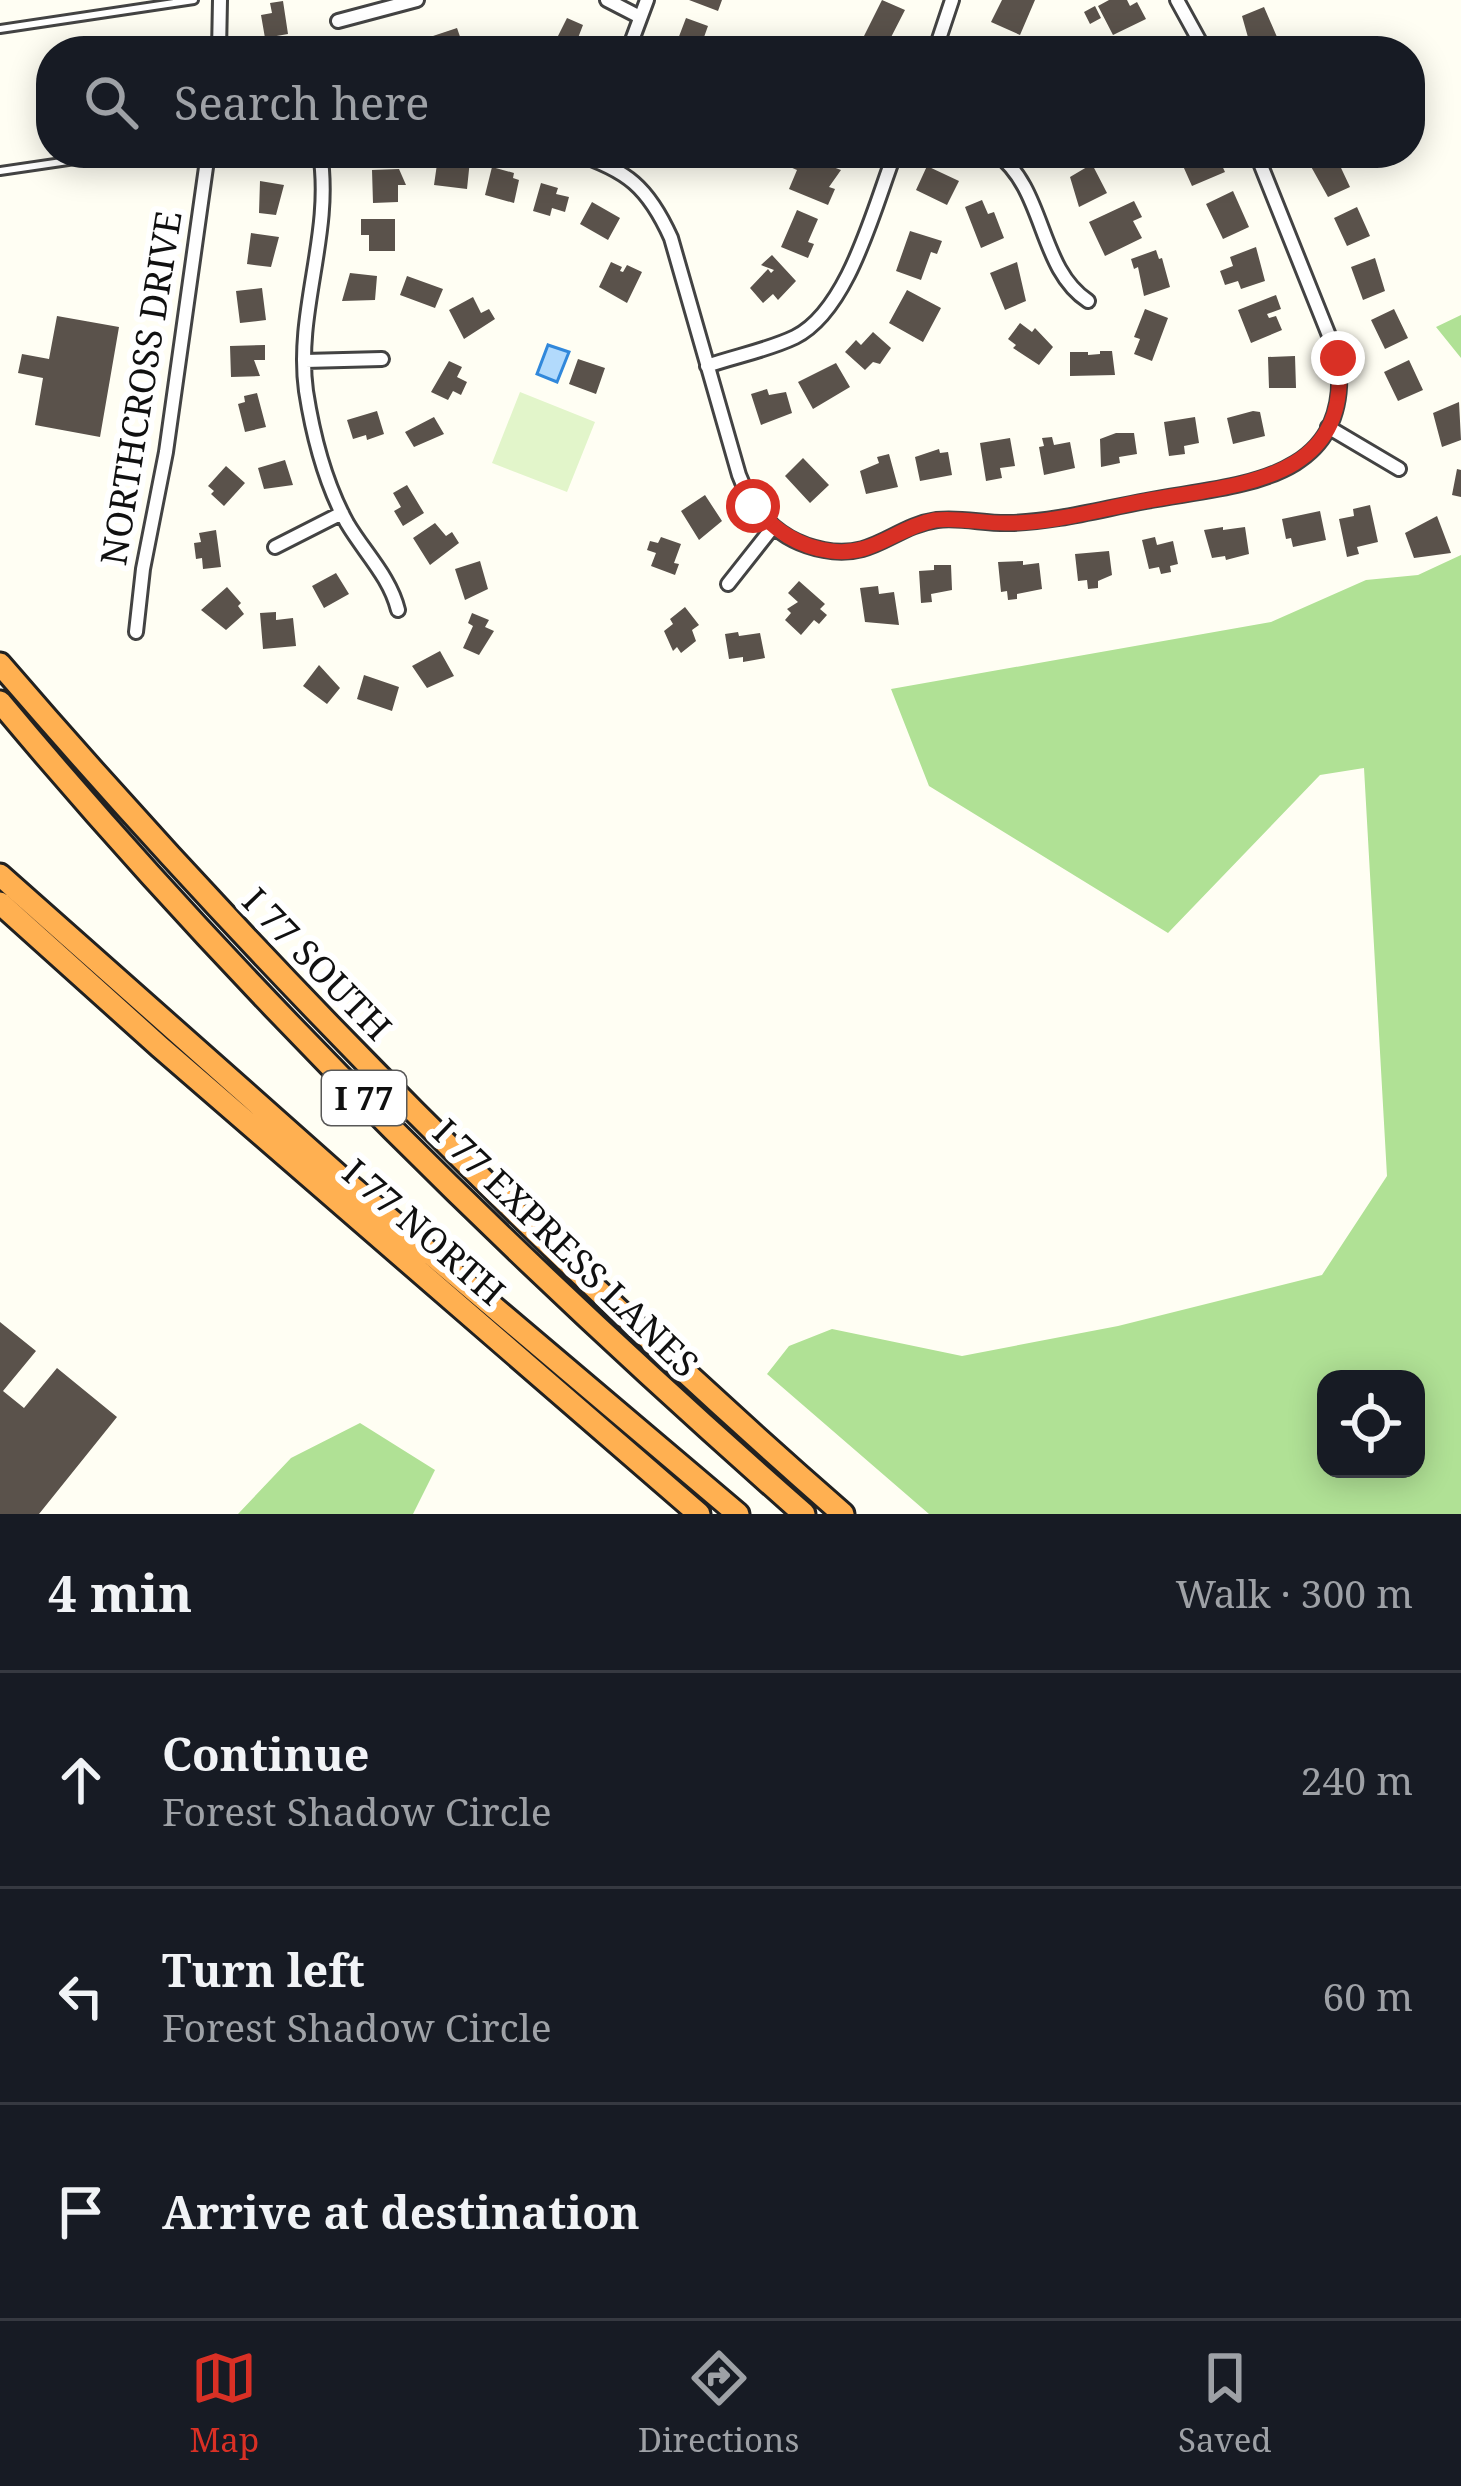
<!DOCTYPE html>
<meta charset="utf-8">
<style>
:root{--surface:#171b24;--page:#242831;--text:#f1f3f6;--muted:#9ea1a6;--line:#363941;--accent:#d93025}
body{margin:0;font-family:"Noto Serif",serif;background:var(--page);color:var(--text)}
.controls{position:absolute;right:36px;bottom:36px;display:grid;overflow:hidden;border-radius:24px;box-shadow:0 6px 30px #0003}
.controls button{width:108px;height:108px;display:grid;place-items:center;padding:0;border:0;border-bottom:3px solid var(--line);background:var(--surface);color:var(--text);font:60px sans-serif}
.stop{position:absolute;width:36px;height:36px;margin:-27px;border:9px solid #d93025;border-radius:50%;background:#fff}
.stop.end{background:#d93025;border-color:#fff;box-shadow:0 3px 12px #0008}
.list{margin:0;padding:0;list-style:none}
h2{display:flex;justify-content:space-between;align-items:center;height:156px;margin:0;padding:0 48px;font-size:51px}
h2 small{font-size:39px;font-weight:400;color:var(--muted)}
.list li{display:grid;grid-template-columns:78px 1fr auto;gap:36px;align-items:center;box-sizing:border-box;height:216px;padding:0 48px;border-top:3px solid var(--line)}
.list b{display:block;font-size:45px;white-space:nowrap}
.list p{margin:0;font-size:39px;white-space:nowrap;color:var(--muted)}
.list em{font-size:39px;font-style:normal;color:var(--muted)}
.icon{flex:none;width:66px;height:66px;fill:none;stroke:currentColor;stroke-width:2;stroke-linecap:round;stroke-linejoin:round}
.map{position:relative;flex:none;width:1461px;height:1514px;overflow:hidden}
.search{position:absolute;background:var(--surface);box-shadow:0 6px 30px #0003;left:36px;right:36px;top:36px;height:132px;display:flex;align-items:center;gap:30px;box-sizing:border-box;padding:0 42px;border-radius:48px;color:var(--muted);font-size:45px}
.sheet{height:804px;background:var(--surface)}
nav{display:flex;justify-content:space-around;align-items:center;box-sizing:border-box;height:168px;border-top:3px solid var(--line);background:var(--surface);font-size:33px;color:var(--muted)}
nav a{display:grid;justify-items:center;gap:6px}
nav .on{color:var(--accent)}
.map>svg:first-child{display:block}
.forest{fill:#b0e195;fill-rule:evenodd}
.pitch{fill:#e2f5ca}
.water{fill:#b2dafc;stroke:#3188db;stroke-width:3}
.building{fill:#5a524b}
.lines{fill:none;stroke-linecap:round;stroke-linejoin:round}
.service-casing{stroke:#434343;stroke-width:12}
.minor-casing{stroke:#434343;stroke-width:18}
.motorway-casing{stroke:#212121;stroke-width:27}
.service{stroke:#fff;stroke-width:6}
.minor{stroke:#fff;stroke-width:12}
.motorway{stroke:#ffb051;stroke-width:21}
.route{stroke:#d93025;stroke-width:15}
.labels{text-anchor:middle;stroke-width:12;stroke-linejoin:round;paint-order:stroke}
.shield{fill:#fff;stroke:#585858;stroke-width:3}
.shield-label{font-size:33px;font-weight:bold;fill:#101010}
.street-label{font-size:36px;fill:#101010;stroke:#fff}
</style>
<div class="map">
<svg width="1461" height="1514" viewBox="0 0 1461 1514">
<rect width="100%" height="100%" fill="#fffef3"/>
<path class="forest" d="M1461,315V358L1436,327Z
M1461,555V1514H929L767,1374L789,1346L832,1329L962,1356L1118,1326L1322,1275L1387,1176L1364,768L1320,775L1168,933L929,786L891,689L1271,622L1366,580L1418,575ZM1416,1379V1469H1326V1379Z
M360,1423L435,1470L413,1514H238L291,1458Z"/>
<path class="pitch" d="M520,392L595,422L567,492L492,463Z"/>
<path class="water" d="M548,345L569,352L557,382L537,374Z"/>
<path class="building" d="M689,0H722L718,11Z
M882,0L905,10L886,47L864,36Z
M1002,0H1035L1020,35L991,22Z
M1109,0H1127L1130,6L1137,2L1146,19L1113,35L1098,6Z
M283,1L288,34L265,38L261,15L272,13L270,3Z
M1095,6L1101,18L1090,24L1084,12Z
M1264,7L1277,37L1251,48L1242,16Z
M567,18L583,25L573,51H560L552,48Z
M686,18L708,26L699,51L675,47Z
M457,28L465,51H431L427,38Z
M1157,40L1162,51H1133Z
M796,153L841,170L829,187L835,189L828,205L789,189L797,170L790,167Z
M1188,153H1209L1212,160L1218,157L1225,172L1192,186L1179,157Z
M1334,153L1350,187L1328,197L1309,163Z
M438,157L470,160L467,189L434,185Z
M1092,164L1107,193L1079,207L1070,177Z
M927,166L959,181L947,205L916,190Z
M492,167L514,173L513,178L519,180L514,203L485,195Z
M399,169L406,185H398V202L373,203L372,170Z
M260,181L284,185L276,215L259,213Z
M541,183L558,188L556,194L569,197L565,212L552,208L550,216L533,211Z
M1233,191L1249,227L1223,239L1206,204Z
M982,200L988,214L994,212L1004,238L981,248L965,207Z
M1134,201L1142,217L1133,221L1142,238L1105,256L1089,222Z
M592,202L620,218L608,240L580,224Z
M1357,207L1370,236L1347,246L1334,218Z
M797,210L818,219L808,242L814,244L808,258L781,247Z
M361,219H395V251H369V235H361Z
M910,231L942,241L937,254L931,252L921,280L896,271Z
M251,233L279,237L271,267L247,264Z
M1256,247L1265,281L1241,289L1238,281L1225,285L1220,271L1233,266L1230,257Z
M1156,250L1159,259L1162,258L1170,287L1144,296L1138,267L1134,269L1131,259Z
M772,255L796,281L778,300L773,294L763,303L750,288L768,269L771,273L774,270L761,265Z
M1375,258L1385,291L1363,300L1351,267Z
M611,262L622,267L620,271L623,272L627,265L642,272L627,303L599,287Z
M1017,262L1026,301L1005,310L990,273Z
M350,273L377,276L375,300L342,301Z
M407,276L443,289L435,308L400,295Z
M262,288L266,320L240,323L236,291Z
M907,290L941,308L923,342L889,323Z
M1276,295L1281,309L1267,314L1269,318L1276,316L1282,330L1251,343L1238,310Z
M473,297L481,313L489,309L495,319L464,339L449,310Z
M1145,309L1168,318L1152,361L1134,354L1140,339L1134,337Z
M1394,309L1408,338L1385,349L1371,320Z
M57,316L119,327L100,437L35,425L43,378L18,373L22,354L49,359Z
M1020,323L1032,332L1035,328L1053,347L1039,365L1013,348L1016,345L1008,339Z
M873,332L891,348L880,364L873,362L865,370L845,352L856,340L861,345Z
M265,345V360H254L260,376L231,377L230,346Z
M1100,351H1112L1115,375L1070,376V352H1088V355L1100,354Z
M1295,356L1296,388H1269L1268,357Z
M578,359L605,368L596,394L569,384Z
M1409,360L1423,390L1398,401L1384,372Z
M449,361L462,367L457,377L467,382L461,395L453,391L448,400L431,392Z
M836,363L850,387L813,409L798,382Z
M767,389L769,395L786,392L792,413L761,425L751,394Z
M257,393L266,427L245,432L238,404L245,402L244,396Z
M1459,402L1461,440L1442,447L1433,413Z
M377,411L384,434L367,440L366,435L353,439L347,420Z
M1253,411L1260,412L1265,436L1233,444L1227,418Z
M434,417L444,434L414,447L405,432Z
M1195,417L1199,443L1184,446L1185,454L1169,456L1164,422Z
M1116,433H1134L1137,454L1119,457L1120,463L1101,467L1100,439Z
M1052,437L1054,445L1070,442L1075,468L1044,475L1039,447L1044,446L1042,438Z
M1010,438L1015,466L1000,468L1002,478L986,481L980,443Z
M939,449L940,453L948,452L952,475L920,481L915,457Z
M889,454L898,487L866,494L860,471L879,463L877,457Z
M803,458L829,485L810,503L785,476Z
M285,460L293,485L264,489L258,468Z
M226,466L245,483L224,506L211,494L214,491L208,486Z
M1457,469L1461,470V497L1452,495Z
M407,485L424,513L403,526L394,511L401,507L393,493Z
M705,495L722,521L699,540L681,511Z
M1370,505L1378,542L1357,547L1359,554L1347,557L1339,519L1354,516L1353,509Z
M1320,511L1326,540L1293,547L1291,538L1286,539L1282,519Z
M1437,516L1451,553L1414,558L1405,533Z
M435,523L446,536L452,532L459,543L430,565L413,538Z
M1223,527V530L1245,527L1249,554L1226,560L1225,556L1212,558L1204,530Z
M216,530L221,567L203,569L202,558L196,559L194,543L201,542L199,533Z
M661,537L681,544L674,563L679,564L675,575L651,566L656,553L647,550L650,541L658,543Z
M1155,537L1157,545L1173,541L1178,564L1170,566L1171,572L1161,574L1159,567L1149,569L1142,540Z
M1109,551L1112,575L1098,581V588L1088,589L1087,580L1078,581L1075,554Z
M480,561L488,589L465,600L455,569Z
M1023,561V565L1039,563L1042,589L1017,594V599L1008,600L1007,591L1001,592L998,562Z
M934,565H951L952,590L931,594L932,602L921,603L919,571L934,570Z
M336,573L349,594L324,608L312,586Z
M799,581L825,604L820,609L827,615L819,624L814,620L801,635L785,620L791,613L787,609L798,602L788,593Z
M878,586L879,594L894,592L899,625L865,622L860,588Z
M227,587L241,603L238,606L244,614L226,630L201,610Z
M685,607L699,625L692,630L696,641L681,653L677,647L673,651L664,631L673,624L670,619Z
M276,612V620L293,618L296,646L263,649L260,613Z
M472,613L489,620L485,627L494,631L479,655L463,648L473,626L468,623Z
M738,632L739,636L760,633L765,658L743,662V657L729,659L725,634Z
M440,651L454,676L427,688L412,666Z
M319,665L340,688L327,704L303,686Z
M364,675L399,687L392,711L357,699Z
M0,1322L36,1351L3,1391L24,1408L57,1368L117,1417L39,1514H0Z"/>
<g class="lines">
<defs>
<path id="service" d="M0,29L194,0
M0,171L123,153"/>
<path id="minor" d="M607,0L640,17
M1177,0L1205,51
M338,21L417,0
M219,51L220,0
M628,51L647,0
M935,51L952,0
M320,153C333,234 295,311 306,391C313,436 325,483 347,523C364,552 390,577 398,610
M574,153C627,170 648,187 671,238L739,475C754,514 781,542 824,550C874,560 894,526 937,520C961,517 986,524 1010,523C1055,522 1102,509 1146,501C1235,484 1353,485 1338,358L1256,153
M996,153C1046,190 1038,268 1088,301
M305,361L382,359
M707,366C736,356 768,350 795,337C849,310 874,207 895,153
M1328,427L1399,469
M275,547L342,513
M728,584L773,527
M136,632L143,569L166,452L208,153"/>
<path id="motorway" d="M0,664C261,967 542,1250 843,1514
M0,702C244,994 519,1263 804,1514
M0,875L346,1182L738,1514
M0,903L160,1047L699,1514"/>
</defs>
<use href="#service" class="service-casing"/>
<use href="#minor" class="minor-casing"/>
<use href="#motorway" class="motorway-casing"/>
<use href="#service" class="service"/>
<use href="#minor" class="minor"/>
<use href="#motorway" class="motorway"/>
</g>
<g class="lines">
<path class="route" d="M753,506C775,530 798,547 831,551C873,557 897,527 935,520C959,517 984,524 1009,523C1054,523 1101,509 1145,501C1234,484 1353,484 1338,358"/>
</g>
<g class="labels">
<rect class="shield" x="322" y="1071" width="84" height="54" rx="9"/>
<g class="shield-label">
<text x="364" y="1110">I 77</text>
</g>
<g class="street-label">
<text transform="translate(141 388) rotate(-81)" y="13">NORTHCROSS DRIVE</text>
<text transform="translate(317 964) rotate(46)" y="13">I 77 SOUTH</text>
<text transform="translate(424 1232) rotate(41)" y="13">I 77 NORTH</text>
<text transform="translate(566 1248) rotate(44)" y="13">I 77 EXPRESS LANES</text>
</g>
</g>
</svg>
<div class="controls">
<button><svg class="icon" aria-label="locate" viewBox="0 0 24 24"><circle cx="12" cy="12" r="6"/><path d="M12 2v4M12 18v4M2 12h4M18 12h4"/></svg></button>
</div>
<div class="stop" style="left:753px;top:506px"></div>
<div class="stop end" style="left:1338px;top:358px"></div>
<div class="search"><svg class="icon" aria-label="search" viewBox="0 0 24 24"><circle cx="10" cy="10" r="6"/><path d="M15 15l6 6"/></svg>Search here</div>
</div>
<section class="sheet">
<h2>4 min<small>Walk · 300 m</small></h2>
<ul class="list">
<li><svg class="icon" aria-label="ahead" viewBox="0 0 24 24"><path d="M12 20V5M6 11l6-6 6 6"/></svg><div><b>Continue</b><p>Forest Shadow Circle</p></div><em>240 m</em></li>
<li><svg class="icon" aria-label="left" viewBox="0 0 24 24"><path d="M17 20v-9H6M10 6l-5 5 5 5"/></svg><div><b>Turn left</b><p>Forest Shadow Circle</p></div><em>60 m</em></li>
<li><svg class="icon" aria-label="arrive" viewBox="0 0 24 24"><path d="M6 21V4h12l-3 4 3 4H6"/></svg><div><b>Arrive at destination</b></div></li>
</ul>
</section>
<nav>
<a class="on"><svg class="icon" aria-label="map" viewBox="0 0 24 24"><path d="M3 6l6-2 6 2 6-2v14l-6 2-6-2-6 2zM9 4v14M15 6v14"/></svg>Map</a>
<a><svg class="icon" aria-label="directions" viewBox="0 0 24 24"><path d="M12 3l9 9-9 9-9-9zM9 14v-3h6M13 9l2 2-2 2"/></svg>Directions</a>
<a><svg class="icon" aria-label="saved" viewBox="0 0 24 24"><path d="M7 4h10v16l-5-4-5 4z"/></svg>Saved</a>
</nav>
